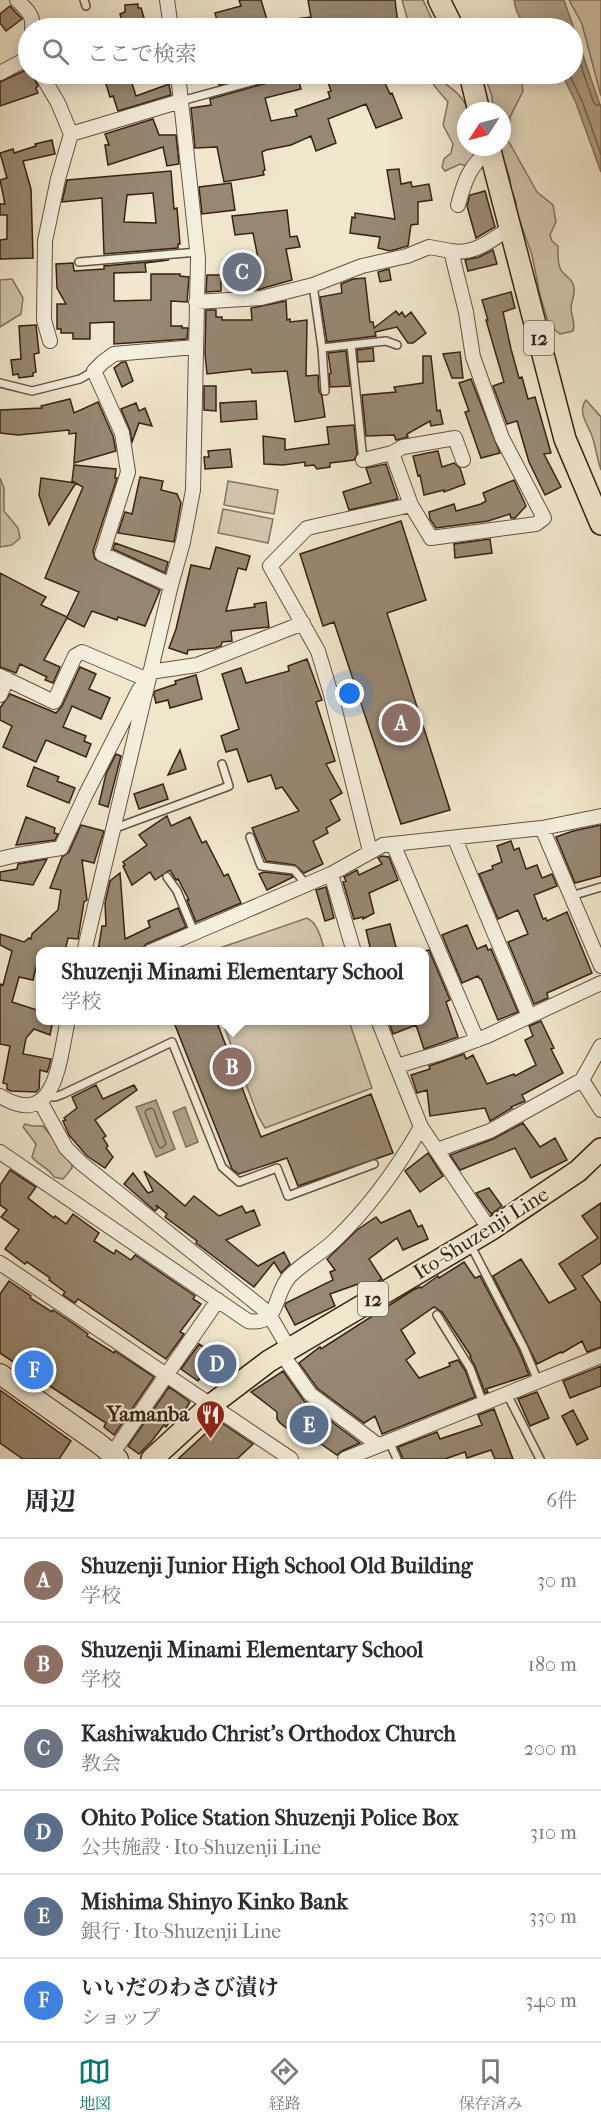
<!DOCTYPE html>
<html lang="ja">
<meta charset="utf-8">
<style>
:root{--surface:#fff;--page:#f7f7f7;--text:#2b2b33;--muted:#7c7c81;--line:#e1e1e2;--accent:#0f766e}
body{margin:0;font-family:"IM FELL French Canon","Noto Serif JP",serif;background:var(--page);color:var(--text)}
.compass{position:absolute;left:457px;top:102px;width:54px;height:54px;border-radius:50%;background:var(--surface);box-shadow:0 3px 15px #0003;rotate:234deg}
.you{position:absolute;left:350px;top:694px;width:21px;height:21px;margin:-15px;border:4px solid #fff;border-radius:50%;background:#1a73e8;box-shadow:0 0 0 9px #1a73e833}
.badge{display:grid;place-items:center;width:39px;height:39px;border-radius:50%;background:var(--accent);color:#fff;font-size:20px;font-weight:700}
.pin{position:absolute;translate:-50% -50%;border:3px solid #fff;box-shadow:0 2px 6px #0006}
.popup{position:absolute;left:36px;top:947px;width:393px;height:78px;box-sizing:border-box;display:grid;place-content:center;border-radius:12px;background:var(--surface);filter:drop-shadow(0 2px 4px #0005);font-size:20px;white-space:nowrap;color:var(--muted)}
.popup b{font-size:22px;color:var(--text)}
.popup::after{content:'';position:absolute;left:50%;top:100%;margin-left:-12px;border:12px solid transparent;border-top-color:var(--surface)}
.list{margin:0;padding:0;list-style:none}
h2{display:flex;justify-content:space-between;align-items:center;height:78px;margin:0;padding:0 24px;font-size:26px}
h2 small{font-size:20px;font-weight:400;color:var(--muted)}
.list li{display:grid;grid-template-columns:39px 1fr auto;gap:18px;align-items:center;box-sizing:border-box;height:84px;padding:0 24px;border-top:2px solid var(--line)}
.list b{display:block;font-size:22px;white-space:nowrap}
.list p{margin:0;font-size:20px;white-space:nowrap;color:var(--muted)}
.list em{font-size:20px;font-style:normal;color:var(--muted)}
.icon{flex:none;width:33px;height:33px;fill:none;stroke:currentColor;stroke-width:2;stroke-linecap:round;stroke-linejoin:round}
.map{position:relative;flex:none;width:601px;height:1459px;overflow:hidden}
.search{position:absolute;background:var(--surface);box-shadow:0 3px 15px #0003;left:18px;right:18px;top:18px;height:66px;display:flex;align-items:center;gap:15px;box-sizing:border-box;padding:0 21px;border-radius:33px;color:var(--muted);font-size:22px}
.sheet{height:582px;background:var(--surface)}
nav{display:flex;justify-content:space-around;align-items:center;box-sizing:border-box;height:84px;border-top:2px solid var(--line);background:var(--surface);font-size:16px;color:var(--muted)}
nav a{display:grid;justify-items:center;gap:3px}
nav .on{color:var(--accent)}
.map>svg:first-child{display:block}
.green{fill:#d1c6ad;stroke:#847460;stroke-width:1.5}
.water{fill:#b1a48d;stroke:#80705c;stroke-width:1.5}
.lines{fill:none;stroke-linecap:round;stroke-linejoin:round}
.shore{stroke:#746350;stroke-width:1.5}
.building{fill:#978873;stroke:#372212;stroke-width:1.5;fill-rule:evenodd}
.lane-casing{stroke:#655341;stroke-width:10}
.street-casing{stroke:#655341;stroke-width:16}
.secondary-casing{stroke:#372212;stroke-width:22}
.primary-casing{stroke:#372212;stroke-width:24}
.lane{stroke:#f5efde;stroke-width:7}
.street{stroke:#f5efde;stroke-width:14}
.secondary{stroke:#f5efde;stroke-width:20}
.primary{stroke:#f0e7cd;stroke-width:21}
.labels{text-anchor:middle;stroke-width:4.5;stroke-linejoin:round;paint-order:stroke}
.shield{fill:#f5efde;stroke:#70604f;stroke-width:1.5}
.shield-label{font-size:20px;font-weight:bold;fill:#372212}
.street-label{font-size:21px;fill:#372212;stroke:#f5efde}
.poi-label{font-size:21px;font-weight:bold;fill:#372212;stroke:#f5efde;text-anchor:end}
</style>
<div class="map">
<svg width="601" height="1459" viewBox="0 0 601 1459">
<rect width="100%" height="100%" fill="#f0e7cd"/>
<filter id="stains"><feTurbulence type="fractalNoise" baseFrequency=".00333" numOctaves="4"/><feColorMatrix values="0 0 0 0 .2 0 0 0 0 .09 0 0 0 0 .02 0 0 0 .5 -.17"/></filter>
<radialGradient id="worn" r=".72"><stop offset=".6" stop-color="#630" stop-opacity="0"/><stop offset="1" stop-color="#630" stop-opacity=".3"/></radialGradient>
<path class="green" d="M402,0H423L436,28H410Z
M569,0H601V96L582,24Z
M484,74H521L523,91L510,117V127L506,132L502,131V111H493L492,96Z
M433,75C447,86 463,93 468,111H466V147H480V150L466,166L460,164L445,171L442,167L444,159L451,153L453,144L443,125L448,102C442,94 434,88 430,78Z
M502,137L509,142L537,192L553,205L556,222L550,235L552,241L558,246C558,253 557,263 561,270C564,275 571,278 573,284C577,293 571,300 571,308C571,316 576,323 573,331L560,334L549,325L540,295L532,255L517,213L516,202L511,189L510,179L500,147H502Z
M12,279L23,298L21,314L0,327V280Z
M586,400L601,417V470C597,459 596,447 592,436C588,425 577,412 586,400Z
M0,478L4,488V511L18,528L20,538L12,545L0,547Z
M228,481L278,490L274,514L224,505Z
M223,509L273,519L268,543L218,533Z
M307,918C319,924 321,940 325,951H211Z
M222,1021H349L372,1088L265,1128L258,1116Z
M25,1124L32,1126H43L72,1162V1168L63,1179L54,1177C49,1168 38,1165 32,1157L36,1144L23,1127Z"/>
<path class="water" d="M514,0H564L601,108V172L576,103L562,74H572V28C544,28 519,36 514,0Z
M156,1100L175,1149L156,1157L136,1107Z
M185,1107L198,1142L186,1147L173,1112Z"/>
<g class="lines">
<path class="shore" d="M572,39L593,101L596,105H601
M569,74L582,101L601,154
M151,1108L154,1110L166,1144L162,1148L159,1147L145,1113L146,1110Z"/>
</g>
<path class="building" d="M239,0H261L269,26L262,28H240L238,24L219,28L215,13L241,6Z
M308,0H395L398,24L385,26L384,23L354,28H283L282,21L311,17Z
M138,4V8H141L147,28H124L120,14L125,12V5Z
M10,6L22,19L6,31L0,23V14Z
M28,69V74H32L38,86L36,88L38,93L0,106V82Z
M129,74L136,96L169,84L171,95L118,111L113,96L110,97L105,81Z
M216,74H260L219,85Z
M286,74H297L301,89L265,98L271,121L297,116L295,110L330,98L328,92L331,91L325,74H381L390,94L392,93L402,118L376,128L366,104L328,119L336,143L316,151L311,136L291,145L266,150L262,152L265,170L263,171L264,175L224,182L217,147L195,148L191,108L211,105L210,99L281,79Z
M153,119L159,135H176L179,164L167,166L163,147L108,165L105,145H109L105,134Z
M52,140L55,154L23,161L31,189L33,258L0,259V240L7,239V215H0V204H5L0,180L7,178L0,153L13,149L14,153L36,146L35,144Z
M399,169L401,184L411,182L412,187L429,184L432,200L418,202V224L411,225L408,246L390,251L378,248L380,237L350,233L352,217L355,218V213L395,219L387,170Z
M171,171L174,209L177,208L180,244H178V248L104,254L102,198L62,202L67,180ZM153,193L156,223L124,222L127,195Z
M231,183L235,210L202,214L199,187Z
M485,191L495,227L476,238L467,206L470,195Z
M287,210L290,237L297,236L300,247L286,249L292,280L260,289L250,290L249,285L236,286L235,258H258L253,233L235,235L232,216Z
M493,250L497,264L468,271L465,260L479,257Z
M169,260L145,263L146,272L114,273V301L151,300V274H180V276L189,277L187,302L171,301V326H182V328H188L187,339L114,344V322L90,323V339H73V333H61V329H57V304H66L57,288L56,264L73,263L74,271L104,269V266Z
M389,269L391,280L380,282L378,272Z
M207,275H221V291L206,292Z
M365,278L370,322H373L374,328L396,311L399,315L402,312L405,317L411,312L426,333L413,343H408L397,327L375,332L376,336L327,342L320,297L342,293L341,284L353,279Z
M511,292L515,308L503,312L511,349L519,378L522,377L528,399L535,397L551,453L544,454L561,487L545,495L529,462L517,421L507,424L493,386L504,382L486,320H488L482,300Z
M286,301L287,320L290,319V322L307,320L306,376L318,375L319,391L322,396L325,417L295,422L287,371L252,373L251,369L207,374L205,354L206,310H216V317H222V320H252L251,308Z
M36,325L39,353L34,354L36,372L33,373V376L19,378L18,374L13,375L11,360L21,359L19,326Z
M373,348L374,361L358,362L357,350Z
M346,351L350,386L330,387L329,374L331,373L328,353Z
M460,352L463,378H452L443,354Z
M423,356H431L437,411L440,410L443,424L431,426L430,421L407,434L408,437L396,440L394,435L366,436L362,395L396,392L394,387L423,383Z
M122,362H126L133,381L122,387L114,368Z
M471,379L500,453L481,458L465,412L469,411L459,383Z
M204,386H216V411L204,410Z
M70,399L74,413L98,402L113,436L116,451L74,463L76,433L69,434V430L18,435L0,433V410L42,408L41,406Z
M256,401L257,419L221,422L220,403Z
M136,403L139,411L145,408L152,426L139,423L132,442L130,430L121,409Z
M354,425L357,454L354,460L330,463V467L317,469L314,465L305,466V462L283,465L264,464L263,436L285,439V450L329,444L327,427Z
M230,449L232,467L205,469L204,457H209L208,451Z
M438,451L442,467L454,463L460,468L465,484L444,492V490L424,495L420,475L418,476L413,456Z
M386,464L398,499L349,510L343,492L371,483L366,468Z
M74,465L116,469L115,478H117L93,551L95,559L160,590L145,626L118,617L117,620L92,611L84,627L67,618L44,660L60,667L53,683L45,680L47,677L20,664L16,673L0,667V573L46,597L41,605L67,617L79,592L45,578L83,487L72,481Z
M140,477L163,481L161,490L177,494L181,503L174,542L118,533L125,512L132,514Z
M41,478L76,483L49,525L39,495Z
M514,480L526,506L515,518H511L510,514L488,521L436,528L430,519L429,512L454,504L456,511L481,504L486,501L483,493Z
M401,521L426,600L387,613L450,810L401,824L334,622L323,626L300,554Z
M490,539L492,553L455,558L454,544Z
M115,543L168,562L165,573L113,549Z
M216,547L250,556L246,570L238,568L226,611L255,607L254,604L266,602L269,627L231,631L232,641L222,642L221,646L215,648L188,650L187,654L169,648L176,629L191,565L210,569Z
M307,659L322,700L316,702L335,761L326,764L342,793L330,800L340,820L326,828L328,833L313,841L323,864L304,873L295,865L266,861L252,828L299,811L282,787L276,789L271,775L248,782L237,749L226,752L221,736L239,729L222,674L241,668L246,683L289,671L288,666Z
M80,667L96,674L89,689L110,698L101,719L72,706L63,727L86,736L84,741L91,744L86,757L46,740L36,762L3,747L12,726L0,720V708L10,694L56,713L62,706Z
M196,675L202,699L170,708L168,700L156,703L154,695L155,691L176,684L175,681Z
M180,750L186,769L168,775Z
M116,754L121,756L108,807L99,804L106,774Z
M34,767L59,777L57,781L75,788L69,803L27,786Z
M163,784L168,799L139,809L134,794Z
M167,816L171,826L190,817L202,843L206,841L224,876L228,874L241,903L196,922L187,900H189L178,879L176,880L170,870L155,880L150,872L132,885L123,866L125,865L123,862L147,845L139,835Z
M26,817L55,828L54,833L58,834L55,840L16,845Z
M81,825L104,831L94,863L82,860L87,900L84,902L78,939L68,938L65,951H40L33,980L19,977L12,1002L40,1011V1020H53L50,1035L34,1029L26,1038L23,1054L51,1059L49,1067L47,1072L40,1070L39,1089L36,1092L11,1091L7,1089V1084L3,1083L10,1046L0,1044V984L3,985L12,951L0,945V934L24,942L29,938L31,939L32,934L58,910L61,890L50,888L62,857L69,852Z
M601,825V876L575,883L556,837L573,831Z
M511,841L514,850L519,848L526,869L537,865L542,878L552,874L557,886L534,895L543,919L546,918L547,921L567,912L592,973L547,993L548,998L534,1004L508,942L528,934L518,910L498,919L479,874L493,869L492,866L502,862L497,846Z
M382,856L389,857L398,880L369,893L374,913L363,919V917L354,919L343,882L346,881L344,877L357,870L359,875L382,864L378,858Z
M47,859L33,885L0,880V872L17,869L18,864Z
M264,872L291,875L293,877L267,890L259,874Z
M120,873L125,939L150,927L148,921L178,908L186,927L146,944L141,951H98L102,926H106L105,903L110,881Z
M326,887L334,918L325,921L316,890Z
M390,924L397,951H371L366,930Z
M467,925L477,949L486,945L488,950L491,949L518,1012L498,1020L481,979H480L478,976L462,983L442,935Z
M429,950L450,1000L446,1002L458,1037L424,1049L416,1025L393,1034L389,1022L393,1020H424V951Z
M173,1020H216L261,1137L371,1094L393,1153L298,1186L287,1158L239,1174L232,1169Z
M541,1021L554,1048L551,1049L563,1073L522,1095L525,1101L511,1107L512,1108L490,1121L485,1108L430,1116L427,1090L417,1093L411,1075L430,1069L429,1066L464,1054L466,1059L473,1055L487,1084L514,1074L515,1076L536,1065L525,1040L533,1036L529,1026Z
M96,1085L103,1099L134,1085L137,1090L95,1120L106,1136L103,1138L108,1146L106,1148L113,1157L105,1168L87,1156L69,1135L63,1121L66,1120L64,1118L77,1108L72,1097Z
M523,1123L540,1147L555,1138L567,1160L531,1178L515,1148L460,1170L450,1155L493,1139Z
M428,1153L443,1176L420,1192L405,1171Z
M10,1170L36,1187L28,1198L54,1218L55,1216L66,1224L73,1214L99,1233L94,1241L114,1254L116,1250L131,1260L135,1255L195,1296L193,1299L201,1304L180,1332L184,1334L166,1359L78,1299L75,1303L63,1295L65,1292L49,1280L50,1278L27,1262L25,1264L5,1249L19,1230L1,1217L7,1210L0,1205V1185Z
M144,1171L185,1206L194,1196L219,1216L242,1206L246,1213L254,1210L260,1225L226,1240L258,1266L284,1252L290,1264L281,1273L274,1262L254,1287L196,1243L197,1241L165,1217L167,1214L156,1205L158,1208L155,1211L124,1184L133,1173L148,1193L153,1191Z
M489,1188L502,1206L491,1214L476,1193Z
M601,1203V1263L582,1276L601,1303V1347L587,1352L582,1341L562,1353L561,1352L537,1364L493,1276L521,1259L549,1303L576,1289L559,1264L598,1238L582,1216Z
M410,1210L418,1227L422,1225L428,1239L403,1250L397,1238L369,1259L382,1279L365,1289L361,1283L330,1294L335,1306L295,1325L285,1306L286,1303L333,1280L330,1272L335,1270L327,1259L357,1230L376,1217L381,1223Z
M464,1262L475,1278L480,1276L519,1350L529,1375L486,1389L488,1392L485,1393L475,1366L470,1357L471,1356L442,1312L434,1307L401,1330L415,1353L406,1360L419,1378L450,1366L449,1363L458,1360L465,1370L475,1397L382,1434L375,1416L364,1423L317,1388L299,1363L320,1347L321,1349L413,1290L420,1287L421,1288L438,1276L439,1278Z
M9,1281L31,1296L30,1298L52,1312L53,1310L74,1324L88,1334L87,1336L114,1353L115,1351L154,1377L114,1435L104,1427L106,1423L0,1353V1294Z
M199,1344L216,1355L237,1369L215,1372L206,1368L198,1381L181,1369Z
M601,1366V1386L570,1398L563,1381Z
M283,1371L304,1401L360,1443L342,1451L337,1455L321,1444L318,1445L309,1438L299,1437L280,1423L277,1419V1412L251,1392Z
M169,1387L190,1402L182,1415L178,1418L174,1415L166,1427L164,1425L151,1442L139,1454L128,1446Z
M0,1390L71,1441L59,1459H23L0,1443Z
M537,1392L549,1418L530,1426L518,1399Z
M494,1409L513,1459H495L491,1450L467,1458L465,1452L445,1459H403L398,1447L437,1432L440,1439L482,1425L478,1415Z
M573,1410L588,1439L577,1445L562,1416Z
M219,1421L253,1444L237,1459H178Z"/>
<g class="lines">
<defs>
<path id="lane" d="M84,0L86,6
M405,28H406
M181,101L280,74
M79,262L198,252
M313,285L322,348L325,391
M351,345L363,460
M322,348L386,341L397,345
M0,383L32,391L80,379L94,371
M113,829L229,786L222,764
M250,837L261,866L294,870L306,884
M167,877L177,891L194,932
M571,896L601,887
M47,1096L55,1097L63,1094L172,1042L222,1167L239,1182L277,1168L288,1196L374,1164
M470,1244L524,1348L538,1381
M437,1315L470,1368L483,1403
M507,1394L540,1459
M389,1441L397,1459"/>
<path id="street" d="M17,0C26,9 34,15 32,28
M167,0L171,28
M0,73L28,58
M41,74L58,103L71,134L181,101
M458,205C464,183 470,163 490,151
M451,251C474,255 492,240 510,228
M196,302L261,298L313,285L362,266L407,256L429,247L451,251L466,312L473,357L502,438L544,518L536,524L431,538L411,505L307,528L270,566L318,651L330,691L370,851
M50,341L44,320L45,241L58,179L71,134
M392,453L411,505
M363,460L392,453L403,447L455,438L463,460
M171,585L102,554L128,472L122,433L94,371L103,362L114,354L195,347
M150,672L197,665L303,623
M0,676L54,702L75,656L82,652L148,680L139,690L86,794L61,848L17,855L0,859
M0,695L7,679
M542,828L601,966
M455,839L529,1016
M393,844L477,1040
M331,874L354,952
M84,952L171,585L183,542L193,490L198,258L178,74
M150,952L331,874L383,845L542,828L601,816
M378,1020L421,1127L490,1230
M397,1066L444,1052L487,1036L601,983
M582,1080L601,1110
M0,1096C57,1131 59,1058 68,1020
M41,1103L66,1148L81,1163L261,1307L270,1316L289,1349
M437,1150L490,1131L582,1080L601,1046
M0,1152L248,1321C281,1326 273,1293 290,1276C303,1263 320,1254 334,1241C369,1208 397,1169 421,1127
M0,1263L291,1459
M282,1354L310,1394L378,1445
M112,1454L218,1300
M345,1459L601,1356"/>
<path id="secondary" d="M0,1374L98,1443L118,1459"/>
<path id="primary" d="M439,0L453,28
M470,74L479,111
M489,147L565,439L601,524
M152,1459L211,1405L269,1361L490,1230L578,1171L601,1149"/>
</defs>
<use href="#lane" class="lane-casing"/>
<use href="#street" class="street-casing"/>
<use href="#secondary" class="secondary-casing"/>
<use href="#primary" class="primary-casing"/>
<use href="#lane" class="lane"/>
<use href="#street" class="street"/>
<use href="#secondary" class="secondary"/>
<use href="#primary" class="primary"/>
</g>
<defs>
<symbol id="restaurant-pin" viewBox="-11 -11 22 30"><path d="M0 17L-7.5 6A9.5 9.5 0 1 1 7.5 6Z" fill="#8f2418" stroke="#f5efde"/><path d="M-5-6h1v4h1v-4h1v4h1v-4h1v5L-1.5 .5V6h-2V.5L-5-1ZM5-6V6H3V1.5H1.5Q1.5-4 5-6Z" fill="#fff"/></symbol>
</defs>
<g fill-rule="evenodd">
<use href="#restaurant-pin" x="194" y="1398" width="33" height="45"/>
</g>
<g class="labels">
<g class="shield">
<rect x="524" y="321" width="30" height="34" rx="4.5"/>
<rect x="358" y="1282" width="30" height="34" rx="4.5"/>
</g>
<g class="shield-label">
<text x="539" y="345">12</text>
<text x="373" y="1306">12</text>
</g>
<g class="street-label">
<text transform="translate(481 1233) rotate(-32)" y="7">Ito-Shuzenji Line</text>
</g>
<g class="poi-label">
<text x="189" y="1421">Yamanba</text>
</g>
</g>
<rect width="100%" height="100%" filter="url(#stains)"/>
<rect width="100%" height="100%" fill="url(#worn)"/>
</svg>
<svg class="compass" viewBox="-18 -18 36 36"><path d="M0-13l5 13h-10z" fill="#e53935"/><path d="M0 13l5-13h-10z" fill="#7c7c81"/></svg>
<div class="you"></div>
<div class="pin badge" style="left:401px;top:723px;background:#8d6e63">A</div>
<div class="pin badge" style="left:232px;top:1067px;background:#8d6e63">B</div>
<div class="popup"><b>Shuzenji Minami Elementary School</b>学校</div>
<div class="pin badge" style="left:242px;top:272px;background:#6b7280">C</div>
<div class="pin badge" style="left:217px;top:1364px;background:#5c6f8a">D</div>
<div class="pin badge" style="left:309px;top:1425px;background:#5c6f8a">E</div>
<div class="pin badge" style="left:34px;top:1370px;background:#3f7fe0">F</div>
<div class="search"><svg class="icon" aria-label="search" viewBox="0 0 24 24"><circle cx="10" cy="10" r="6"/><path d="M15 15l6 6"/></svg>ここで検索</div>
</div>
<section class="sheet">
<h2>周辺<small>6件</small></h2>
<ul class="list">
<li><span class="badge" style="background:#8d6e63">A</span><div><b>Shuzenji Junior High School Old Building</b><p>学校</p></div><em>30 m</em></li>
<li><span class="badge" style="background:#8d6e63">B</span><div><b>Shuzenji Minami Elementary School</b><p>学校</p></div><em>180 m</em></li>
<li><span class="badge" style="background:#6b7280">C</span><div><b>Kashiwakudo Christ's Orthodox Church</b><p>教会</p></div><em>200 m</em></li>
<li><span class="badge" style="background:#5c6f8a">D</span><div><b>Ohito Police Station Shuzenji Police Box</b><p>公共施設 · Ito-Shuzenji Line</p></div><em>310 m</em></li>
<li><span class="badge" style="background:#5c6f8a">E</span><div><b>Mishima Shinyo Kinko Bank</b><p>銀行 · Ito-Shuzenji Line</p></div><em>330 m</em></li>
<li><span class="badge" style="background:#3f7fe0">F</span><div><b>いいだのわさび漬け</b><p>ショップ</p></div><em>340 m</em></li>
</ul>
</section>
<nav>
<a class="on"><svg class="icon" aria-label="map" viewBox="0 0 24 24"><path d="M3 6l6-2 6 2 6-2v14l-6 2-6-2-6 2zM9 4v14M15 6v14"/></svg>地図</a>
<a><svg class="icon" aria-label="directions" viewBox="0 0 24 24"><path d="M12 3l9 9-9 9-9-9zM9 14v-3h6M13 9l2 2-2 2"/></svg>経路</a>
<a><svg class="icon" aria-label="saved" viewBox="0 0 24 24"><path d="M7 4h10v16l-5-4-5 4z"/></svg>保存済み</a>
</nav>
